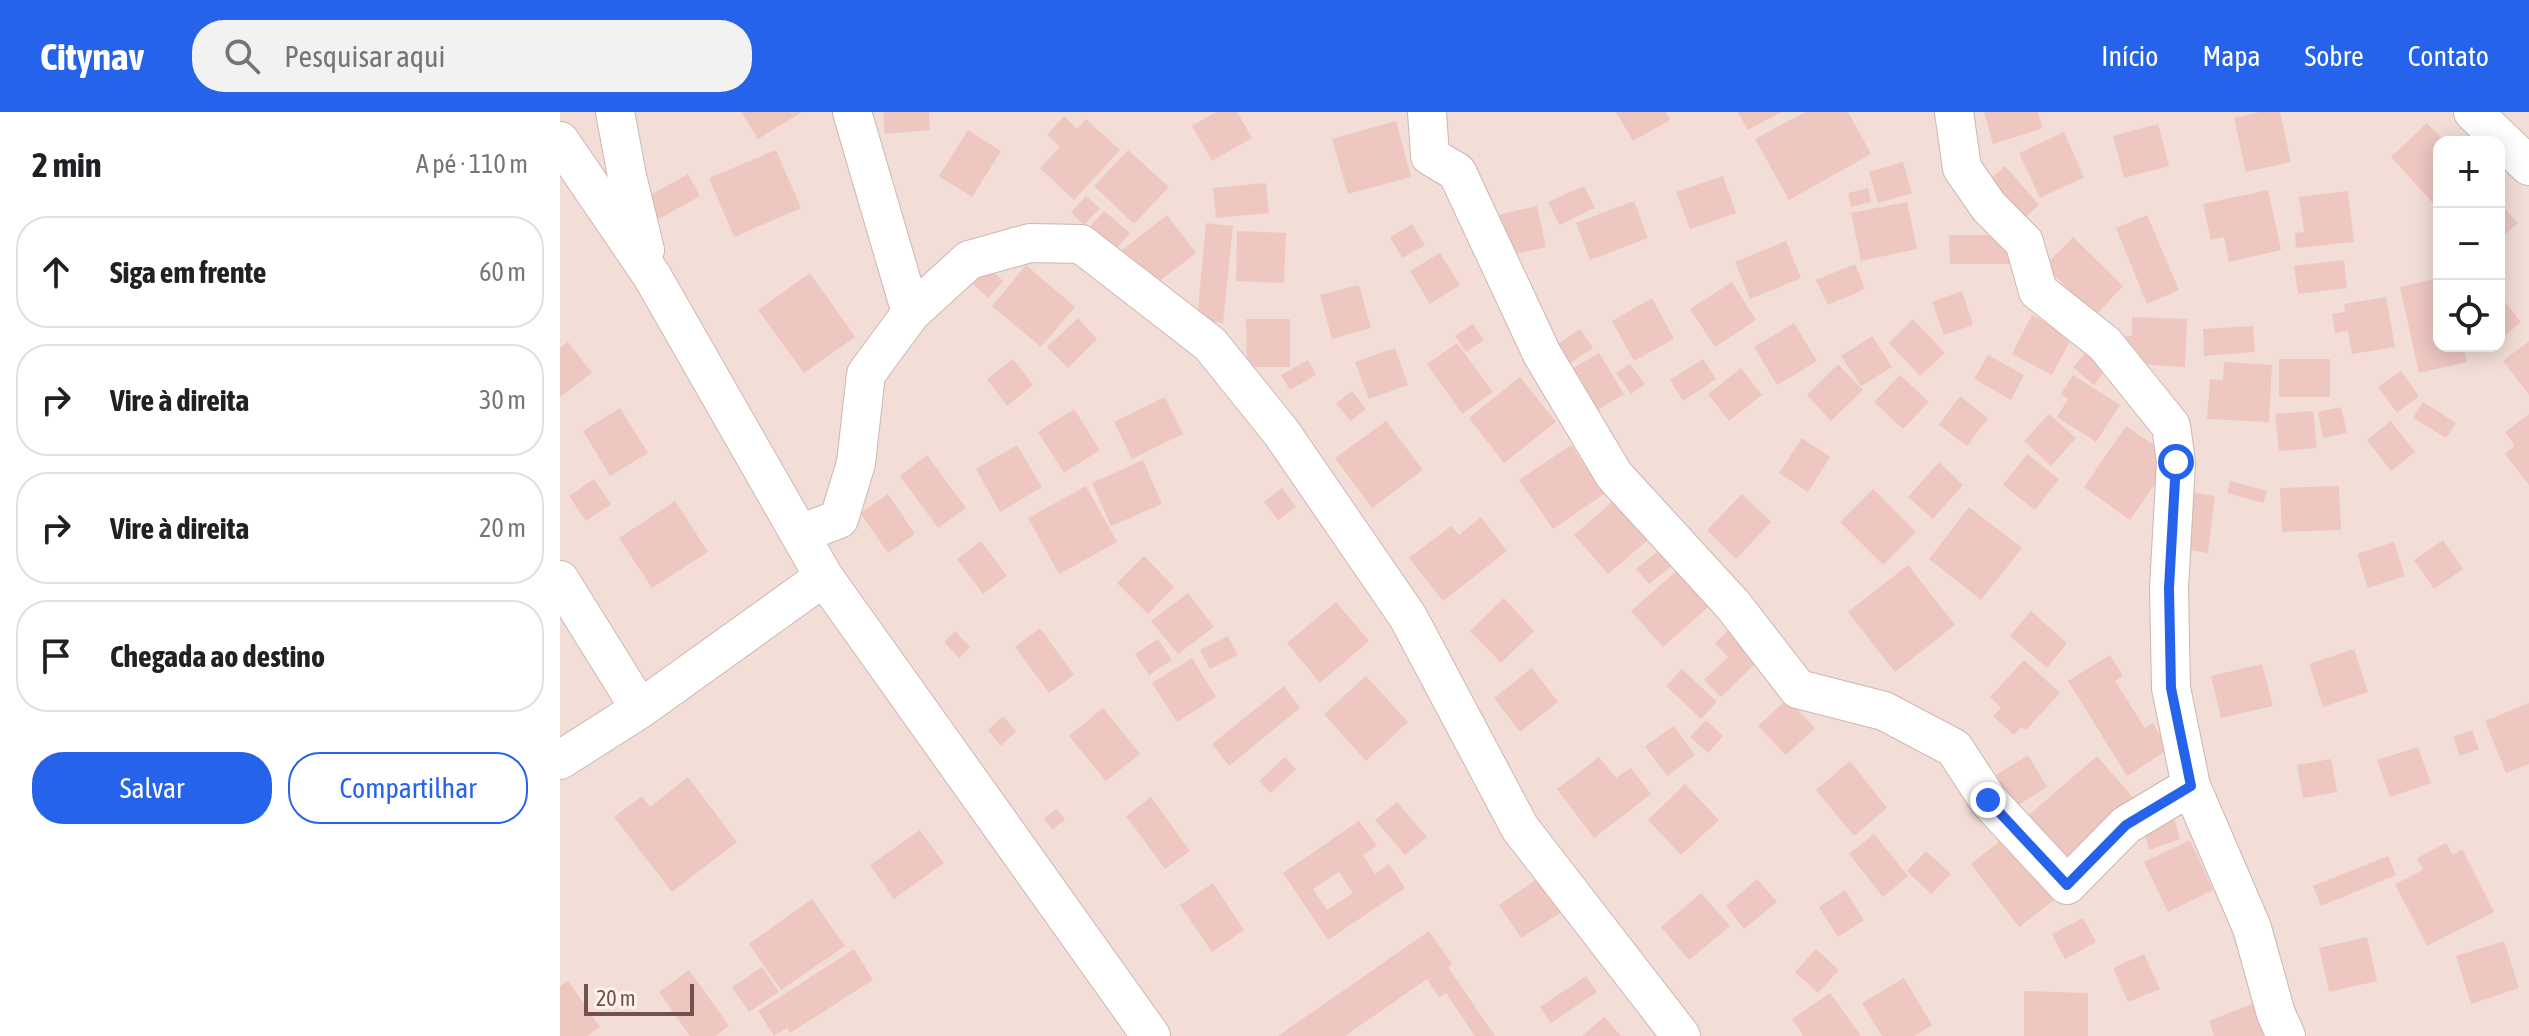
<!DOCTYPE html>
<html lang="pt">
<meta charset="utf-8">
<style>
:root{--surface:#fff;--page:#f2f2f2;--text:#202124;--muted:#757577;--line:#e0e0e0;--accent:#2563eb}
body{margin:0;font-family:"Asap Condensed",sans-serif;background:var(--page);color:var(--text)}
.controls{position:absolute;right:24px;top:24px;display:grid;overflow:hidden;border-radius:16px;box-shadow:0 4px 20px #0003}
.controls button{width:72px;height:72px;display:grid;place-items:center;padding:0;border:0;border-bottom:2px solid var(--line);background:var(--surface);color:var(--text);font:40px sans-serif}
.scale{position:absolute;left:24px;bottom:20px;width:110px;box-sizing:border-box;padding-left:8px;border:4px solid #73514d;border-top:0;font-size:22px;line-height:28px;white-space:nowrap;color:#73514d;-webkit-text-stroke:6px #fef3ed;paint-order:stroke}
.stop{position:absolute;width:24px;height:24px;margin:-18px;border:6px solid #2563eb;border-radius:50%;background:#fff}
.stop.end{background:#2563eb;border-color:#fff;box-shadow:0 2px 8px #0008}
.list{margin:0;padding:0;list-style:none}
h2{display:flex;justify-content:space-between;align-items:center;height:104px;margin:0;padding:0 32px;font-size:34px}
h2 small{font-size:26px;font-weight:400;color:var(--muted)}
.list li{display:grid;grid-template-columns:52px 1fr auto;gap:24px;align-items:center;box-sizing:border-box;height:112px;margin:0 16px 16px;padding:0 16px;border:2px solid var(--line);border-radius:32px}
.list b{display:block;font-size:30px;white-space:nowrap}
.list em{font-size:26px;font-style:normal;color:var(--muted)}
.actions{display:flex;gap:16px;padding:24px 32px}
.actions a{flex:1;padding:18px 0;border:2px solid var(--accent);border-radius:32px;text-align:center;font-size:28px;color:var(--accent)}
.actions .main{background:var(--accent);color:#fff}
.icon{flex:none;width:44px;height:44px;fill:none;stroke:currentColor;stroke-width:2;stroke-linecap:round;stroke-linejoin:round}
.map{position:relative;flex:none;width:1969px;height:924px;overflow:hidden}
header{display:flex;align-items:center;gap:48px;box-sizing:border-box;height:112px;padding:0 40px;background:var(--accent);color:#fff}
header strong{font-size:38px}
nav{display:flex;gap:44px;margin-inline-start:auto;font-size:28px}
.search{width:560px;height:72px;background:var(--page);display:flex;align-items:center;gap:20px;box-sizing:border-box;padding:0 28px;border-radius:32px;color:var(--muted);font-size:30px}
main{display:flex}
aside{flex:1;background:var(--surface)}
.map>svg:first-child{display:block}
.residential{fill:#f2ded6;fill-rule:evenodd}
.building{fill:#eec7c1;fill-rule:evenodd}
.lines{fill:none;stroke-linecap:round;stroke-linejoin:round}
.minor-casing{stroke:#ceb6b1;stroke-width:40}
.minor{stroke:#fff;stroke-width:38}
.route{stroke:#2563eb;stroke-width:10}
</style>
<header>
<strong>Citynav</strong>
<div class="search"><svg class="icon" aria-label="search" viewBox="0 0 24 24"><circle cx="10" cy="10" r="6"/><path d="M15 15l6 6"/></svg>Pesquisar aqui</div>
<nav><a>Início</a><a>Mapa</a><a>Sobre</a><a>Contato</a></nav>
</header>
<main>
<aside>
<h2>2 min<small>A pé · 110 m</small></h2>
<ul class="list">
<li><svg class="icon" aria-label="ahead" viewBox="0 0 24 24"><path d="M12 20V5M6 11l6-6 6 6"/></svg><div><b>Siga em frente</b></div><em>60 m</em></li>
<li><svg class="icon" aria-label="right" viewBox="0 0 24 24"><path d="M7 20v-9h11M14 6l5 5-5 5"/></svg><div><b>Vire à direita</b></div><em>30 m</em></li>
<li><svg class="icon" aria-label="right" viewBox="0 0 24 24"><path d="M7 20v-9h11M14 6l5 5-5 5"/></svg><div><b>Vire à direita</b></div><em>20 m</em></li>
<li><svg class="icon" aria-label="arrive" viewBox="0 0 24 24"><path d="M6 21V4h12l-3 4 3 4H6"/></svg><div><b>Chegada ao destino</b></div></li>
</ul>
<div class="actions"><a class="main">Salvar</a><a>Compartilhar</a></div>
</aside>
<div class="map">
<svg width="1969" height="924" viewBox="0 0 1969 924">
<rect width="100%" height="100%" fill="#fbeee7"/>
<path class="residential" d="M0,0H1969V924H0ZM1879,30H1939V234H1879Z"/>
<path class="building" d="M181,0H242L198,27Z
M323,0H369L370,18L325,22Z
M656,0H677L692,26L652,49L632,14Z
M1056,0H1106L1110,8L1073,29Z
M1178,0H1221L1188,18Z
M1245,0H1288L1311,42L1229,88L1195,27Z
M1424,0H1478L1483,16L1433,32Z
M1700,0H1720L1731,50L1686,60L1674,6Z
M504,4L517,17L526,7L560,38L514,88L480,56L500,35L487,23Z
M836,9L851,65L788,82L772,27Z
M1867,11L1885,30H1879V98L1831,45Z
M1598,12L1609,54L1564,66L1553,24Z
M408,18L441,39L412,85L379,64Z
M1504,20L1524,65L1480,86L1459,41Z
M216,38L241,96L174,125L149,66Z
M568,38L609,75L574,112L534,74Z
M1343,50L1352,81L1318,91L1309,60Z
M1445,54L1479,93L1461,109L1427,70Z
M128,62L140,84L97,108L85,86Z
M1163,64L1176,101L1130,117L1116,80Z
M706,71L709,101L656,106L653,76Z
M1024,74L1035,96L999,113L988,90Z
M1308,76L1311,90L1291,95L1288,81Z
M1708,78L1721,138L1669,150L1664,125L1651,128L1643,92Z
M1788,79L1794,130L1736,136L1735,121L1744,120L1739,85Z
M526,84L540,96L524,113L511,100Z
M1074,89L1088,126L1030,148L1016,111Z
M1347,90L1357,137L1301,149L1291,101Z
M1939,90L1958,111L1939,128Z
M977,94L986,135L943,145L933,104Z
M544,99L570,121L552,141L526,119Z
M607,103L636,141L584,181L556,143Z
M1587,103L1619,178L1587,192L1556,116Z
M646,111L673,114L663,211L637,208Z
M852,112L865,133L842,146L830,125Z
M1447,115L1453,152H1390L1389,123H1430Z
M677,119L726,121L724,171L676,169Z
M1513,125L1563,174L1535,204L1485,154Z
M1226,129L1241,166L1190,187L1175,150Z
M880,141L900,173L870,192L850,159Z
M1784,148L1787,176L1738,182L1734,154Z
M426,152L443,169L428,186L410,169Z
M1295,152L1305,177L1268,193L1256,168Z
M466,153L515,195L481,235L432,194Z
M250,161L295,225L244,261L198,198Z
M1879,166V234H1903L1907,250L1859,261L1840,175Z
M1172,170L1196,208L1155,235L1130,197Z
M799,173L811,216L772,227L760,183Z
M1402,179L1413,213L1384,223L1372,190Z
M1826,185L1835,235L1792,242L1788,219L1775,221L1772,202L1785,200L1784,192Z
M1092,186L1114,227L1074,249L1052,209Z
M1945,190L1961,210L1939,229V195Z
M1472,203L1512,225L1492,263L1452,242Z
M1572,205L1627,207L1625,255L1562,251L1563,224H1572Z
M518,206L537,227L508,256L487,235Z
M686,207H730V255H687Z
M1353,207L1385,241L1360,264L1329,231Z
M1234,211L1257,249L1217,273L1194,235Z
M913,212L924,228L906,240L895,224Z
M1693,214L1695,240L1644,244L1643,217Z
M1020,217L1033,236L1009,252L997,233Z
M1312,224L1332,255L1301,274L1281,244Z
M1969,229V283L1943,249Z
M8,230L32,261L0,285V236Z
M1535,230L1555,247L1534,273L1513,255Z
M897,231L933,280L902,302L867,252Z
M835,236L848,273L809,287L795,250Z
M1039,241L1064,282L1033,301L1008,259Z
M1428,243L1464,263L1451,288L1414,267Z
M453,247L473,273L447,294L427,267Z
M1143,247L1156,267L1123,289L1110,268Z
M1719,247H1770V285H1719Z
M748,248L756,263L730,278L721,263Z
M1664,250L1712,253L1709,310L1647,307L1650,267L1663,268Z
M1070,252L1085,272L1071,282L1056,261Z
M1278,252L1303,278L1271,309L1247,283Z
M1181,256L1202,283L1169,309L1148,282Z
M1841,259L1859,284L1837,301L1818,275Z
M1340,263L1369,290L1343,317L1314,290Z
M1513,263L1560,293L1536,330L1497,305L1508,287L1501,282Z
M960,265L996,310L944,351L909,306Z
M792,279L806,297L790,309L776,291Z
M1400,284L1428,306L1407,334L1379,313Z
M605,285L623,322L572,347L554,310Z
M1863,290L1896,311L1886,326L1853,306Z
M1781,295L1787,321L1763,326L1758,300Z
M60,296L88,341L50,364L23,319Z
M514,297L540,338L504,361L478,320Z
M1753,299L1757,336L1719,339L1715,302Z
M1489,302L1516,326L1491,354L1464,329Z
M1969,302V373L1945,342L1955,334L1945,320Z
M826,309L863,358L812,396L775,346Z
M1831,309L1855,340L1831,359L1807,328Z
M1566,314L1613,346L1570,408L1524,375Z
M1242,326L1270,345L1248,380L1219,361Z
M457,333L482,375L440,400L416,357Z
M1011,333L1044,382L993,417L959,368Z
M1467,342L1499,367L1475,398L1443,373Z
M367,343L406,396L378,416L340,364Z
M583,348L602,392L551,414L532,371Z
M1379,350L1403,373L1373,407L1348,385Z
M34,367L51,392L26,409L9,384Z
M1670,369L1707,379L1703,391L1667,381Z
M526,374L557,430L499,462L468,406Z
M1779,374L1781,418L1722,420L1720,376Z
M722,376L736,395L718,408L704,390Z
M1313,377L1356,420L1323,453L1280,410Z
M1624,379L1655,384L1648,441L1616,436Z
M328,382L355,422L328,441L300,401Z
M1061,382L1095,422L1048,462L1014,423Z
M1182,382L1211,410L1176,447L1147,418Z
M115,389L148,440L92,476L59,426Z
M1409,395L1462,436L1421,488L1369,447Z
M921,405L947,439L883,489L849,446L891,414L899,423Z
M1883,428L1903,457L1874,477L1854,448Z
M421,429L447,464L423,482L397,447Z
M1834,430L1845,464L1808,476L1797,442Z
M1106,433L1119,448L1089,472L1076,457Z
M584,444L614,475L588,502L557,471Z
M1348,453L1395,513L1335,560L1288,500Z
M1122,454L1154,490L1103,535L1071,499Z
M628,481L654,515L618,542L591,509Z
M944,486L974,519L941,551L910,519Z
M776,490L809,529L760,571L727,531Z
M1471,499L1507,531L1487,556L1450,524Z
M1172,515L1201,546L1161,585L1144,568L1168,545L1155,531Z
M480,516L514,563L489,581L455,535Z
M395,519L410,535L399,546L384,530Z
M668,524L678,543L650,557L640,538Z
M598,527L612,548L589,563L575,542Z
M1794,537L1808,580L1763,595L1749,552Z
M1550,543L1563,564L1555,569L1585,616L1593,611L1609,637L1567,664L1508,569Z
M632,546L656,585L617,610L592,571Z
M1464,548L1500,581L1466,618L1461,615L1454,623L1433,604L1441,596L1430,585Z
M1702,552L1713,594L1661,606L1651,564Z
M972,556L998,590L960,620L934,586Z
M1122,557L1157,590L1141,607L1106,574Z
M806,564L848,610L806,649L764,602Z
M724,574L740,596L669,654L652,632Z
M1227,587L1255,616L1226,643L1198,614Z
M1969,591V652L1946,661L1925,609Z
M543,596L580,642L546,669L509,624Z
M443,604L456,619L441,634L428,618Z
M1146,608L1163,624L1148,641L1130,625Z
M1114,614L1135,643L1107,664L1085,634Z
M1912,618L1919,637L1900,644L1893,625Z
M1858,635L1871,671L1830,685L1817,648Z
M1468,643L1487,675L1455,695L1435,664Z
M1537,644L1576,689L1508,748L1469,703Z
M725,645L736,657L711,681L699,669Z
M1039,645L1056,666L1071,656L1091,682L1034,726L997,677Z
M1771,647L1777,680L1743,686L1737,653Z
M1290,649L1327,696L1294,724L1256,678Z
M128,665L177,730L112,780L54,705L82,684L90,695Z
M1125,672L1159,708L1121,743L1088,708Z
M591,685L630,739L605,757L566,704Z
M837,690L867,725L845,743L815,708Z
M496,697L505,707L493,718L484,707Z
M1614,706L1620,727L1589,738L1583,716Z
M799,709L817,734L803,743L815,762L829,752L845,776L768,828L723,761ZM779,760L793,781L767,798L753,777Z
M360,718L384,751L334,787L310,753Z
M1314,722L1348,764L1323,785L1289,742Z
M1445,725L1494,788L1459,815L1411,752Z
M1630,728L1653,778L1608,800L1584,750Z
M1886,731L1893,743L1902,737L1934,800L1867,834L1835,772L1863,758L1857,746Z
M1366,739L1391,762L1371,782L1347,759Z
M1828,744L1836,763L1761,794L1753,774Z
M980,765L1003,799L961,826L939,793Z
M1197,767L1217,790L1184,817L1166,794Z
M653,771L684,818L652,840L620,793Z
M1285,778L1304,808L1278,825L1259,795Z
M1141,781L1170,814L1129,848L1101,815Z
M252,787L285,834L221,878L189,832Z
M1523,806L1536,830L1505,847L1492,822Z
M869,819L892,852L888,855L935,924H915L886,881L879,885L867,867L785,924H718Z
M1807,825L1817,869L1769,880L1759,836Z
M1944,829L1959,876L1911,892L1896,844Z
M294,837L313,868L230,921L227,916L214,924L198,899Z
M1256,837L1279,858L1258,881L1235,860Z
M1584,842L1600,877L1568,890L1553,856Z
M202,855L219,880L189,900L172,875Z
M129,858L169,914L155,924H130L99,880Z
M1026,864L1037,880L991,911L980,895Z
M1344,866L1372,913L1354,924H1322L1302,891Z
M8,869L40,915L27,924H0V874Z
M1464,879L1528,881V924H1464Z
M1270,881L1301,924H1244L1232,907Z
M1697,890L1709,924H1654L1649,909Z
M1044,905L1061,924H1022Z"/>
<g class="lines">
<defs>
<path id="minor" d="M55,0L67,64L85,138
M292,0L351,201
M867,0L870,44L897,60L982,242L1054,363L1173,493L1238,577L1324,599L1394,636L1428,688L1507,773L1566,713L1631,674
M1394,0L1402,56L1429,95L1464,130L1478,179L1545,232L1611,314L1616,350L1609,476L1611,576L1631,674L1692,816L1716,902L1726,924
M1913,0L1969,54
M0,29L92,164L264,465L591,924
M240,422L279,407L296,351L306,262L351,201L409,148L470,131L521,132L650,232L721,320L848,505L960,716L1121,924
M0,468L80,597
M0,648L80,597L264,465"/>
</defs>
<use href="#minor" class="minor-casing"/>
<use href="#minor" class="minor"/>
</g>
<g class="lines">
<path class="route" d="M1428,688L1507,773L1566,713L1631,674L1611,576L1609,476L1616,350"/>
</g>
</svg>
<div class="controls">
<button>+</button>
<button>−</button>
<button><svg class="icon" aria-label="locate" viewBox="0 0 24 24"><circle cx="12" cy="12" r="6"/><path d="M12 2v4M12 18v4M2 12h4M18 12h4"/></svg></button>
</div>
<div class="scale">20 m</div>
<div class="stop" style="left:1616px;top:350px"></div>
<div class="stop end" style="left:1428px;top:688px"></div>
</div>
</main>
